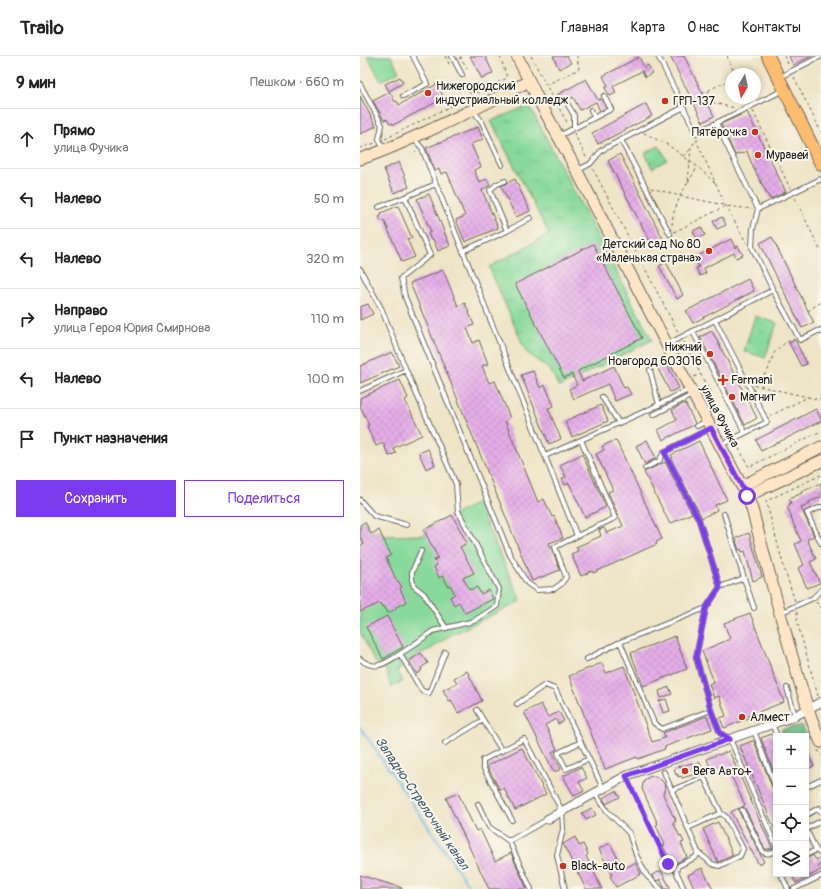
<!DOCTYPE html>
<html lang="ru">
<meta charset="utf-8">
<style>
:root{--surface:#fff;--page:#f2f2f2;--text:#222;--muted:#767676;--line:#e0e0e0;--accent:#7c3aed}
body{margin:0;font-family:Pangolin,sans-serif;background:var(--page);color:var(--text)}
.controls{position:absolute;right:12px;bottom:12px;display:grid;overflow:hidden;border-radius:0px;box-shadow:0 2px 6px #0003}
.controls button{width:36px;height:36px;display:grid;place-items:center;padding:0;border:0;border-bottom:1px solid var(--line);background:var(--surface);color:var(--text);font:20px sans-serif}
.compass{position:absolute;left:365px;top:12px;width:36px;height:36px;border-radius:50%;background:var(--surface);box-shadow:0 2px 6px #0003;rotate:189deg}
.stop{position:absolute;width:12px;height:12px;margin:-9px;border:3px solid #7c3aed;border-radius:50%;background:#fff}
.stop.end{background:#7c3aed;border-color:#fff;box-shadow:0 1px 4px #0008}
.list{margin:0;padding:0;list-style:none}
h2{display:flex;justify-content:space-between;align-items:center;height:52px;margin:0;padding:0 16px;font-size:17px}
h2 small{font-size:13px;font-weight:400;color:var(--muted)}
.list li{display:grid;grid-template-columns:26px 1fr auto;gap:12px;align-items:center;box-sizing:border-box;height:60px;padding:0 16px;border-top:1px solid var(--line)}
.list b{display:block;font-size:15px;white-space:nowrap}
.list p{margin:0;font-size:13px;white-space:nowrap;color:var(--muted)}
.list em{font-size:13px;font-style:normal;color:var(--muted)}
.actions{display:flex;gap:8px;padding:12px 16px}
.actions a{flex:1;padding:9px 0;border:1px solid var(--accent);border-radius:0px;text-align:center;font-size:14px;color:var(--accent)}
.actions .main{background:var(--accent);color:#fff}
.icon{flex:none;width:22px;height:22px;fill:none;stroke:currentColor;stroke-width:2;stroke-linecap:round;stroke-linejoin:round}
.map{position:relative;flex:none;width:461px;height:833px;overflow:hidden}
header{display:flex;align-items:center;gap:24px;box-sizing:border-box;height:56px;padding:0 20px;background:var(--surface);border-bottom:1px solid var(--line)}
header strong{font-size:19px}
nav{display:flex;gap:22px;margin-inline-start:auto;font-size:14px}
main{display:flex}
aside{flex:1;background:var(--surface)}
.map>svg:first-child{display:block}
.grass{fill:url(#grass-tufts);stroke:#517a5b}
.forest{fill:url(#forest-crowns);stroke:#446a4f}
.garden{fill:#86d99a;stroke:#517a5b}
.lines{fill:none;stroke-linecap:round;stroke-linejoin:round}
.stream{stroke:#77bced;stroke-width:2}
.building{fill:url(#building-cross-hatch)}
.lane-casing{stroke:#666258;stroke-width:6}
.street-casing{stroke:#666258;stroke-width:10}
.secondary-casing{stroke:#666258;stroke-width:13}
.primary-casing{stroke:#666258;stroke-width:14}
.path{stroke:#666258;stroke-width:1;stroke-dasharray:3 3;stroke-linecap:butt}
.lane{stroke:#fff;stroke-width:4}
.street{stroke:#fff;stroke-width:8}
.secondary{stroke:#fee5c5;stroke-width:11}
.primary{stroke:#fcbd6f;stroke-width:12}
.route{stroke:#7c3aed;stroke-width:5}
.poi-dot{fill:#c8321e;stroke:#fbf7ec;stroke-width:1.5}
.labels{text-anchor:middle;stroke-width:4;stroke-linejoin:round;paint-order:stroke}
.poi-label{font-size:12px;fill:#1c1c1c;stroke:#fbf7ec;text-anchor:start}
.street-label{font-size:12px;fill:#1c1c1c;stroke:#fbf7ec}
.water-label{font-size:13px;font-style:italic;fill:#405c70;stroke:#fbf7ec}
</style>
<header>
<strong>Trailo</strong>
<nav><a>Главная</a><a>Карта</a><a>О нас</a><a>Контакты</a></nav>
</header>
<main>
<aside>
<h2>9 мин<small>Пешком · 660 m</small></h2>
<ul class="list">
<li><svg class="icon" aria-label="ahead" viewBox="0 0 24 24"><path d="M12 20V5M6 11l6-6 6 6"/></svg><div><b>Прямо</b><p>улица Фучика</p></div><em>80 m</em></li>
<li><svg class="icon" aria-label="left" viewBox="0 0 24 24"><path d="M17 20v-9H6M10 6l-5 5 5 5"/></svg><div><b>Налево</b></div><em>50 m</em></li>
<li><svg class="icon" aria-label="left" viewBox="0 0 24 24"><path d="M17 20v-9H6M10 6l-5 5 5 5"/></svg><div><b>Налево</b></div><em>320 m</em></li>
<li><svg class="icon" aria-label="right" viewBox="0 0 24 24"><path d="M7 20v-9h11M14 6l5 5-5 5"/></svg><div><b>Направо</b><p>улица Героя Юрия Смирнова</p></div><em>110 m</em></li>
<li><svg class="icon" aria-label="left" viewBox="0 0 24 24"><path d="M17 20v-9H6M10 6l-5 5 5 5"/></svg><div><b>Налево</b></div><em>100 m</em></li>
<li><svg class="icon" aria-label="arrive" viewBox="0 0 24 24"><path d="M6 21V4h12l-3 4 3 4H6"/></svg><div><b>Пункт назначения</b></div></li>
</ul>
<div class="actions"><a class="main">Сохранить</a><a>Поделиться</a></div>
</aside>
<div class="map">
<svg width="461" height="833" viewBox="0 0 461 833">
<defs>
<pattern id="grass-tufts" width="24" height="20" patternUnits="userSpaceOnUse"><rect width="24" height="20" fill="#86d99a"/><path d="M3 7l-1-3M5 7V3M7 7l1-3M15 17l-1-3M17 17v-4M19 17l1-3" fill="none" stroke="#73ba84"/></pattern>
<pattern id="forest-crowns" width="20" height="18" patternUnits="userSpaceOnUse"><rect width="20" height="18" fill="#6cb982"/><path d="M2 6a3 3 0 1 1 6 0M12 15a3 3 0 1 1 6 0" fill="none" stroke="#5d9e70"/></pattern>
<pattern id="building-cross-hatch" width="8" height="8" patternUnits="userSpaceOnUse"><rect width="8" height="8" fill="#e5ade8"/><path d="M0 0l8 8M0 8l8-8" fill="none" stroke="#c494c6"/></pattern>
</defs>
<rect width="100%" height="100%" fill="#fbf7ec"/>
<filter id="ink" filterUnits="userSpaceOnUse"><feTurbulence type="fractalNoise" baseFrequency=".025" numOctaves="2"/><feDisplacementMap in="SourceGraphic" scale="8" xChannelSelector="R" yChannelSelector="G"/><feConvolveMatrix kernelMatrix="1 2 1 2 8 2 1 2 1" color-interpolation-filters="sRGB"/></filter>
<filter id="wash" filterUnits="userSpaceOnUse"><feTurbulence type="fractalNoise" baseFrequency=".012" numOctaves="4" result="noise"/><feDisplacementMap in="SourceGraphic" scale="16" xChannelSelector="R" yChannelSelector="G"/><feGaussianBlur stdDeviation="0.9" result="paint"/><feColorMatrix in="noise" values="0 0 0 0 0 0 0 0 0 0 0 0 0 0 0 0 0 1.4 0 .05"/><feComposite in="paint" operator="in"/></filter>
<g filter="url(#wash)">
<rect width="100%" height="100%" fill="#eee4c6"/>
<path class="grass" d="M169,49L292,284L199,331L190,314L166,296L129,211L189,178L131,65Z
M299,90L307,104L292,112L285,97Z
M395,260L417,267L405,302L384,295Z"/>
<path class="forest" d="M442,669L448,681L446,682V680H424L421,673Z"/>
<path class="garden" d="M7,0H31L39,16L21,25Z
M117,447L161,545L89,580L71,593L61,597L49,605L50,607L37,614L42,626L31,631L25,612L15,606L0,576V490L4,488L0,481V469L5,466L11,477L19,474L22,480L66,479L64,474Z"/>
<g class="lines">
<path class="stream" d="M0,671L111,833"/>
</g>
<g id="blocks">
<path class="building" d="M110,0H125L133,17L122,23Z
M193,0H207L211,7L199,13Z
M310,0H324L354,60L343,66Z
M429,0H452L433,9Z
M279,1L284,11L288,9L292,17L285,21L282,15L253,30L256,37L250,40L245,32L248,30L243,20Z
M40,21L43,27L29,35L25,28Z
M226,23L238,44L241,43L246,52L240,55L236,46L220,54L213,41L201,47L197,39Z
M77,28L84,42L33,69L32,67L30,68L27,63L24,64L13,45L30,36L35,46L37,45L39,49Z
M0,40L16,70L0,78Z
M286,48L292,60L238,88L232,77Z
M387,56L426,136L410,143L393,111L387,95L381,98L380,97L375,99L361,68Z
M118,71L123,83L111,88L121,111L114,114L119,126L127,123L130,129L122,134L138,172L105,186L96,164L105,160L87,116L81,118L79,113L75,115L66,92Z
M260,98L304,185L293,191L248,105Z
M39,106L49,131L34,137L24,113Z
M155,123L170,155L156,161L141,130Z
M69,138L90,190L78,195L73,183L71,184L68,177L71,176L57,143Z
M38,150L52,182L47,183L55,201L42,206L24,164L21,165L19,161L22,159L21,157Z
M362,161L366,169L357,173L353,165Z
M341,171L345,179L337,183L333,175Z
M412,181L454,267L442,272L400,187Z
M371,183L375,192L378,190L383,199L376,202L374,197L344,212L346,217L340,220L336,212L339,211L334,202Z
M233,188L282,282L218,315L222,325L254,310L264,332L267,331L271,338L255,345L248,328L214,343L209,333L217,329L212,318L204,322L155,228Z
M306,206L323,239L317,243L299,210Z
M83,214L98,250L105,247L114,269L107,272L113,287L119,284L128,308L122,310L129,327L135,325L150,362L145,365L178,446L184,443L192,461L194,460L203,482L189,487L200,514L172,525L50,227Z
M388,223L394,235L333,267L326,255Z
M8,248L13,258L0,264V251Z
M352,275L397,362L385,369L340,281Z
M435,284L447,308L441,310L429,287Z
M32,296L39,310L0,327V310Z
M303,301L319,332L310,336L294,305Z
M173,315L180,332L185,329L194,350L188,352L201,383L189,388L161,319Z
M40,324L48,342L45,344L62,379L33,392L36,397L29,400L23,387L16,390L7,370L9,369L0,350V342Z
M325,347L335,367L334,369L303,384L298,374L317,364L312,354Z
M241,349L248,365L212,381L205,365Z
M456,353L461,363V365L401,395L396,384Z
M256,384L302,483L296,486L297,488L233,517L232,515L221,520L211,498L218,495L216,491L241,480L239,474L244,472L247,477L263,470L248,436L253,434L236,398L244,394L242,390Z
M287,384L296,402L285,408L276,390Z
M339,385L367,444L355,449L357,454L342,462L311,403L313,402L311,399Z
M68,393L75,409L66,413L59,397Z
M222,398L246,451L225,461L209,427L205,429L202,423L206,421L200,409Z
M305,406L332,457L310,468L284,416Z
M461,427V441L449,446L450,448L441,452L454,480L447,483L456,503L450,506L460,527L447,532L438,512L444,509L435,488L441,485L431,462L432,461L427,451L430,449L429,448L431,447L429,443L442,437L441,436Z
M92,459L107,487L100,491L114,517L103,522L110,534L117,531L121,538L129,534L133,543L105,557L99,546L94,549L90,541L95,538L90,529L88,530L83,520L79,522L74,511L77,509L74,504L78,502L64,474Z
M5,466L11,478L19,474L31,499L26,502L37,525H38L42,531L40,532L46,546L36,551V553L28,557L24,550L22,551L20,547L0,556V490L4,488L0,481V469Z
M389,477L402,521L393,525L385,495L382,496L381,493L379,494L376,485H377L376,482Z
M390,557L424,646L388,660L389,662L364,672L360,662L366,660L359,640L354,642L349,628L354,626L342,595L370,583L364,567Z
M27,560L43,591L23,603L6,571Z
M315,580L327,613L283,630L271,597Z
M61,597L68,607L61,612L62,614L57,618L49,605Z
M242,607L246,617L264,610L292,686L305,682L303,677L347,660L352,673L304,691L305,693L278,703L277,701L245,713L209,620Z
M107,615L122,645L98,657L91,644L89,645L83,634L97,627L94,622Z
M309,631L312,638L301,642L299,635Z
M306,643L310,655L303,657L299,645Z
M181,648L188,661L199,656L204,665L198,668L196,663L185,669L197,693L192,696L201,713L194,716L164,656Z
M412,678L414,682L416,683V722L401,682Z
M392,685H394L413,733L416,735V777L380,690Z
M162,692L186,738L155,754L144,732L140,734L127,710Z
M446,693L454,710L446,714Z
M369,695L412,792L408,793H405L385,752L382,751L385,749L368,713L353,719L347,703L358,698L359,699Z
M332,707L336,718L322,722L321,720L318,721V718L316,719L314,712Z
M221,711L227,722L219,726L224,735L214,740L203,720Z
M291,720L299,722L304,727L305,732L303,738L313,760L314,759L316,765L313,766L320,781L321,780L324,786L321,787L327,801L312,809L303,790L305,789L296,769L298,768L283,735L282,732L284,724Z
M256,735L260,741L246,748L243,742Z
M98,737L116,775L120,773L135,805L151,797L167,833H129L86,742Z
M232,752L236,759L226,764L222,757Z
M379,752V756L404,806L399,809L371,756Z
M358,766L373,799L358,806L343,773Z
M215,781L219,790L223,788L228,798L226,800L242,833H226L203,788Z
M250,787L263,813L275,807L281,818L256,831L250,820L252,819L239,793Z
M453,799L456,804L461,801V808L458,810L461,814L436,827L431,818H446V803Z
M342,812L353,833H335L328,819Z
M301,815L311,833H305L300,823L297,825L293,821L292,819Z
M0,819L42,832V833H0Z"/>
</g>
</g>
<g filter="url(#ink)">
<use href="#blocks" fill-opacity="0" stroke="#666258" stroke-width="1"/>
<g class="lines">
<defs>
<path id="lane" d="M92,0L102,19
M298,0L336,77L356,67L398,153L393,173L392,191L413,234L440,284L460,274L461,276
M420,21L461,0
M0,28L22,69L19,83L24,94
M43,40L67,28L53,0
M208,49L214,59V72
M113,54L122,66L142,109
M231,54L234,61
M356,67L422,35
M199,80L251,53L244,40
M53,82L62,92L76,128L45,141L70,199L41,222L45,241L150,499L167,527L177,534L194,533L201,528L206,521L195,491L217,480L76,128
M261,84L310,178
M218,114L230,108L242,94L324,51
M145,125L137,128L130,134L147,175
M19,151L45,141
M398,153L461,123
M103,195L147,175L170,162
M0,213L22,254L46,314L96,428L98,455L139,533L137,550L114,565L73,575L52,590L40,598L62,635L69,637L85,596
M355,264L407,366L361,389
M333,276L385,377
M308,288L413,234
M290,314L299,349
M0,335L46,314
M242,341L259,367
M293,359L332,339
M337,370L347,365
M304,396L339,464L360,531L346,552L336,601L351,654L360,677L370,683L416,790
M185,400L290,353L330,333
M285,412L299,405L304,396L351,372
M0,444L14,460L47,469
M461,451L447,457L461,487
M217,480L255,462L221,384
M61,495L52,516V524L54,530L64,538L86,572
M384,522L394,552
M360,531L384,522L364,458
M422,556L453,542L461,534
M260,586L346,552
M0,603C16,616 25,607 40,598
M227,603L260,586L294,667L302,673L351,654
M427,632L435,660
M157,648L185,629L195,633L243,732
M117,654L142,695
M412,668L417,680
M394,675L416,732
M221,686L198,697L206,713L229,703
M85,687L123,664
M338,709L361,757
M304,716L338,796L336,801L318,810L316,815L324,833
M446,731L461,724
M312,734L344,721
M235,737L247,755L269,777L276,799L287,820L301,833
M118,748L129,771L149,785
M382,754L403,796C407,799 411,797 415,795L416,792
M446,759L459,752L461,756
M152,764L123,711V704L164,683L202,755L203,773L197,799L205,833
M328,772L361,757L366,761L383,793L380,800L359,810L352,808L338,796
M446,773L456,794L461,798
M446,773L461,765
M446,799L456,794
M421,818L428,833
M171,833L149,785L188,763
M434,833L461,820"/>
<path id="street" d="M188,763L266,720L435,660L461,646"/>
<path id="secondary" d="M157,0L177,41L217,115L307,289L387,440L392,453C405,502 418,551 432,600C441,629 448,659 461,686
M0,103C23,96 45,85 68,75C102,59 136,43 169,25
M382,430L461,391
M387,440L461,405"/>
<path id="primary" d="M408,0L461,108"/>
</defs>
<use href="#lane" class="lane-casing"/>
<use href="#street" class="street-casing"/>
<use href="#secondary" class="secondary-casing"/>
<use href="#primary" class="primary-casing"/>
<path class="path" d="M85,0L90,10
M100,0L108,14
M171,0L186,29L208,68
M367,0L375,18
M424,0L429,10
M99,3L104,0
M434,21L461,76
M104,25L112,40
M186,29L219,13L217,0
M348,35L354,47L375,52
M343,37L371,23
M165,46L170,48
M393,55L430,132
M214,77L227,103
M284,77L308,89L338,111L355,127
M25,83L147,22L140,0
M337,83V86L366,150L387,188
M79,85V87
M0,92L15,87
M55,95L56,96
M323,100L331,93
M233,113L318,276
M328,126L337,112
M291,132L320,140L364,149
M435,142L461,196
M312,169L313,159L320,140L328,126L331,92L333,88L336,86
M314,176L366,150L392,153
M448,255L461,246
M324,286L371,377
M334,321L340,318
M394,329L448,341
M401,331L404,319L408,314L414,297L425,287L434,283
M410,360L448,341L456,343H461
M376,387L389,411L461,375
M435,545L425,515L406,445L461,419
M456,546L461,552
M437,556V565L458,640
M458,694L461,700
M269,727L311,815"/>
<use href="#lane" class="lane"/>
<use href="#street" class="street"/>
<use href="#secondary" class="secondary"/>
<use href="#primary" class="primary"/>
</g>
</g>
<g class="lines" filter="url(#ink)">
<path class="route" d="M308,808L266,720L370,683L360,677L351,654L336,601L346,552L360,531L339,464L304,396L351,372L387,440"/>
</g>
<g class="poi-dot">
<circle cx="68" cy="37" r="4"/>
<circle cx="305" cy="45" r="4"/>
<circle cx="395" cy="76" r="4"/>
<circle cx="398" cy="99" r="4"/>
<circle cx="349" cy="195" r="4"/>
<circle cx="350" cy="298" r="4"/>
<path d="M361 318h4v4h4v4h-4v4h-4v-4h-4v-4h4z"/>
<circle cx="372" cy="341" r="4"/>
<circle cx="382" cy="661" r="4"/>
<circle cx="325" cy="715" r="4"/>
<circle cx="203" cy="810" r="4"/>
</g>
<g class="labels">
<g class="poi-label">
<text x="76" y="34">Нижегородский<tspan x="76" dy="14">индустриальный колледж</tspan></text>
<text x="313" y="49">ГРП-137</text>
<text x="387" y="80" text-anchor="end">Пятёрочка</text>
<text x="406" y="103">Муравей</text>
<text x="341" y="192" text-anchor="end">Детский сад № 80<tspan x="341" dy="14">«Маленькая страна»</tspan></text>
<text x="342" y="295" text-anchor="end">Нижний<tspan x="342" dy="14">Новгород 603016</tspan></text>
<text x="371" y="328">Farmani</text>
<text x="380" y="345">Магнит</text>
<text x="390" y="665">Алмест</text>
<text x="333" y="719">Вега Авто+</text>
<text x="211" y="814">Black-auto</text>
</g>
<g class="street-label">
<text transform="translate(360 360) rotate(62)" y="4">улица Фучика</text>
</g>
<g class="water-label">
<text transform="translate(63 747) rotate(56)" y="5">Западно-Стрелочный канал</text>
</g>
</g>
</svg>
<div class="controls">
<button>+</button>
<button>−</button>
<button><svg class="icon" aria-label="locate" viewBox="0 0 24 24"><circle cx="12" cy="12" r="6"/><path d="M12 2v4M12 18v4M2 12h4M18 12h4"/></svg></button>
<button><svg class="icon" aria-label="layers" viewBox="0 0 24 24"><path d="M12 4l9 5-9 5-9-5zM3 14l9 5 9-5"/></svg></button>
</div>
<svg class="compass" viewBox="-18 -18 36 36"><path d="M0-13l5 13h-10z" fill="#e53935"/><path d="M0 13l5-13h-10z" fill="#767676"/></svg>
<div class="stop" style="left:387px;top:440px"></div>
<div class="stop end" style="left:308px;top:808px"></div>
</div>
</main>
